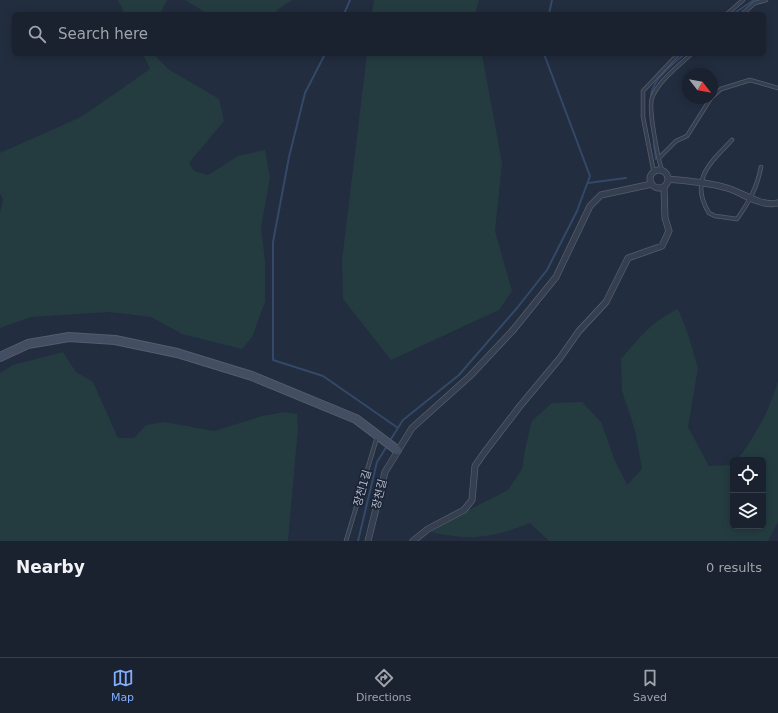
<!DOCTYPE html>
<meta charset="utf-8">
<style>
:root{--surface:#1a222f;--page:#232a37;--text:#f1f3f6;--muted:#9fa4aa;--line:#383f4b;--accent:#82aeff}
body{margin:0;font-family:"DejaVu Sans","Noto Sans KR",sans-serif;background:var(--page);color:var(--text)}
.controls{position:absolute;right:12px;bottom:12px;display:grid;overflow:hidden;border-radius:6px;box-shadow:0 2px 10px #0003}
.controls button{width:36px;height:36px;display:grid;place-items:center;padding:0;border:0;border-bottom:1px solid var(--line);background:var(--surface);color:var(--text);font:20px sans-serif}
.compass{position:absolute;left:682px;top:68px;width:36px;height:36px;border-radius:50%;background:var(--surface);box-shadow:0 2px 10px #0003;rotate:121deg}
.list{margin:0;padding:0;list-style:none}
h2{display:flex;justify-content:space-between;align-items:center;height:52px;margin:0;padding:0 16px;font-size:17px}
h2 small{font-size:13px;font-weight:400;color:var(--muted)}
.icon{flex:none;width:22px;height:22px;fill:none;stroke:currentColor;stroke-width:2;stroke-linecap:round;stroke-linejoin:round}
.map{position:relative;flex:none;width:778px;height:541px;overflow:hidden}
.search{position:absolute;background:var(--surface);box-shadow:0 2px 10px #0003;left:12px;right:12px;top:12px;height:44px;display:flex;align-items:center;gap:10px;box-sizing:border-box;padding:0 14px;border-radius:6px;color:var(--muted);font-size:15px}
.sheet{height:116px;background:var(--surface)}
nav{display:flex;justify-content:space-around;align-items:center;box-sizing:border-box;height:56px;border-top:1px solid var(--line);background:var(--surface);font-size:11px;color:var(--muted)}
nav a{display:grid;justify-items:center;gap:2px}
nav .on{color:var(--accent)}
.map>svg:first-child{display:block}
.green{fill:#243c40}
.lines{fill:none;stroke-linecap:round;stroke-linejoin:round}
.stream{stroke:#344868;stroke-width:2}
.lane-casing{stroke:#545d6d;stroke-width:4.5}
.street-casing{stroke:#545d6d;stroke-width:7}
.secondary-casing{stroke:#545d6d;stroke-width:10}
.lane{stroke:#363f4f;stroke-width:3}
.street{stroke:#363f4f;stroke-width:5.5}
.secondary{stroke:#444e62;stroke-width:8}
.labels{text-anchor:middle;stroke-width:3.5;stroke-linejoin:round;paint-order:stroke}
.street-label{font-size:11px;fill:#b2baca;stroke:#1b2434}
</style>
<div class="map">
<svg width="778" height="541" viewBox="0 0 778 541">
<rect width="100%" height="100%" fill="#222d3f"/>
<path class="green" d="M118,0H167L160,14H125Z
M185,0H292L277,10L275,14H208Z
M374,0H479L475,14H372Z
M143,54H154L168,69L219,99L224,121L189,163L194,171L208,175L238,156L265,150L270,178L261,227L265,261V302L252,337L242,349L182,334L151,317L109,312L31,317L0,328V213L3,200L0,193V153L81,117L150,69Z
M367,54H482L502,163L495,231L512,291L499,310L391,360L343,299L342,260Z
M678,309L687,331L698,368L688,427L709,466L733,465V526H763V460H737C756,435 769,411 778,381V522L768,541H549L530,523C493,538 470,541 431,532L455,517L508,490L522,469L525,449L532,421L552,403L582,402L601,422L615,461L627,485L642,469L635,430L622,391L621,359C638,339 653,320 678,309Z
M63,352L76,372L93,382L118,438H134L146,425L165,422L214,431L262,416L284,412L297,414L298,428L288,541H0V373L13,365Z"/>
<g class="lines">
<path class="stream" d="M344,14L350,0
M549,14L552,0
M733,14L754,0
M325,54L305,93L289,157L273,242V360L323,376L398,428
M651,100C649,81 672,66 684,54
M654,144L656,159
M588,183L626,178
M389,442L403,420L459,375L517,308L547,270L577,211L590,176L544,54
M358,541L377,462L387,446"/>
<defs>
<path id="lane" d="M727,14L743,0
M742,14L755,3L766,0
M712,97L721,89L750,80L778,88
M732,140C710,163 689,180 709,213L715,216L737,219C749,202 757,188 761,167
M659,158L676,141L687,136L711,98
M662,171C658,158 648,109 652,98C658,81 679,66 691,54
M654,173L643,117V91L678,54
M346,541L377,437"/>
<path id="street" d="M650 179a9 9 0 1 1 18 0a9 9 0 1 1-18 0Z
M668,179C688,181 708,182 727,188C744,193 760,207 778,203
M368,541L385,472L412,428L470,376L514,329L556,277L590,206L601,195L652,184
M413,541L428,529L464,510L472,500L475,466L484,453L520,406L560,358L579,331L606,302L628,258L662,246L669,231L665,218L664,187"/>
<path id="secondary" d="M0,357L28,344L69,337L115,340L177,353L252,376L356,419L397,450"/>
</defs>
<use href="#lane" class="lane-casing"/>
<use href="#street" class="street-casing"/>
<use href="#secondary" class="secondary-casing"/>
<use href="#lane" class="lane"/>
<use href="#street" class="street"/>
<use href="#secondary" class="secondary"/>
</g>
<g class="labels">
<g class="street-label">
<text transform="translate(362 488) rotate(-74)" y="4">장천1길</text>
<text transform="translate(379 494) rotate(-76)" y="4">장천길</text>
</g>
</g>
</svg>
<div class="controls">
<button><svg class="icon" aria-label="locate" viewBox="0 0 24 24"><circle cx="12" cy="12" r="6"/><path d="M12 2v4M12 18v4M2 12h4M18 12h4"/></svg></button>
<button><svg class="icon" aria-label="layers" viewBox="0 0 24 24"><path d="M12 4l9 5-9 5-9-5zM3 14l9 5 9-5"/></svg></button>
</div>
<svg class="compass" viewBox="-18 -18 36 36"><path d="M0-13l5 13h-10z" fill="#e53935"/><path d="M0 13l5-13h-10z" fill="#9fa4aa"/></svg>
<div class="search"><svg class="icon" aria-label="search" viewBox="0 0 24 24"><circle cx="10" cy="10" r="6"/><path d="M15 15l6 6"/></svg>Search here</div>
</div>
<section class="sheet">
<h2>Nearby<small>0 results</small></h2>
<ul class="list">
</ul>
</section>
<nav>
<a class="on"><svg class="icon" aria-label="map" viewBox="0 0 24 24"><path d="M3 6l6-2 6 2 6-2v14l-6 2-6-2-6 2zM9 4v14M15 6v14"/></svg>Map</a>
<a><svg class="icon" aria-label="directions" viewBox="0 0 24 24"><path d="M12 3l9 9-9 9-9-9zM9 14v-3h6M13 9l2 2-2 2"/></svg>Directions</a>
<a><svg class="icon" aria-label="saved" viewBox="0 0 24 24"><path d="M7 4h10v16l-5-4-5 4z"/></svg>Saved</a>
</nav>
